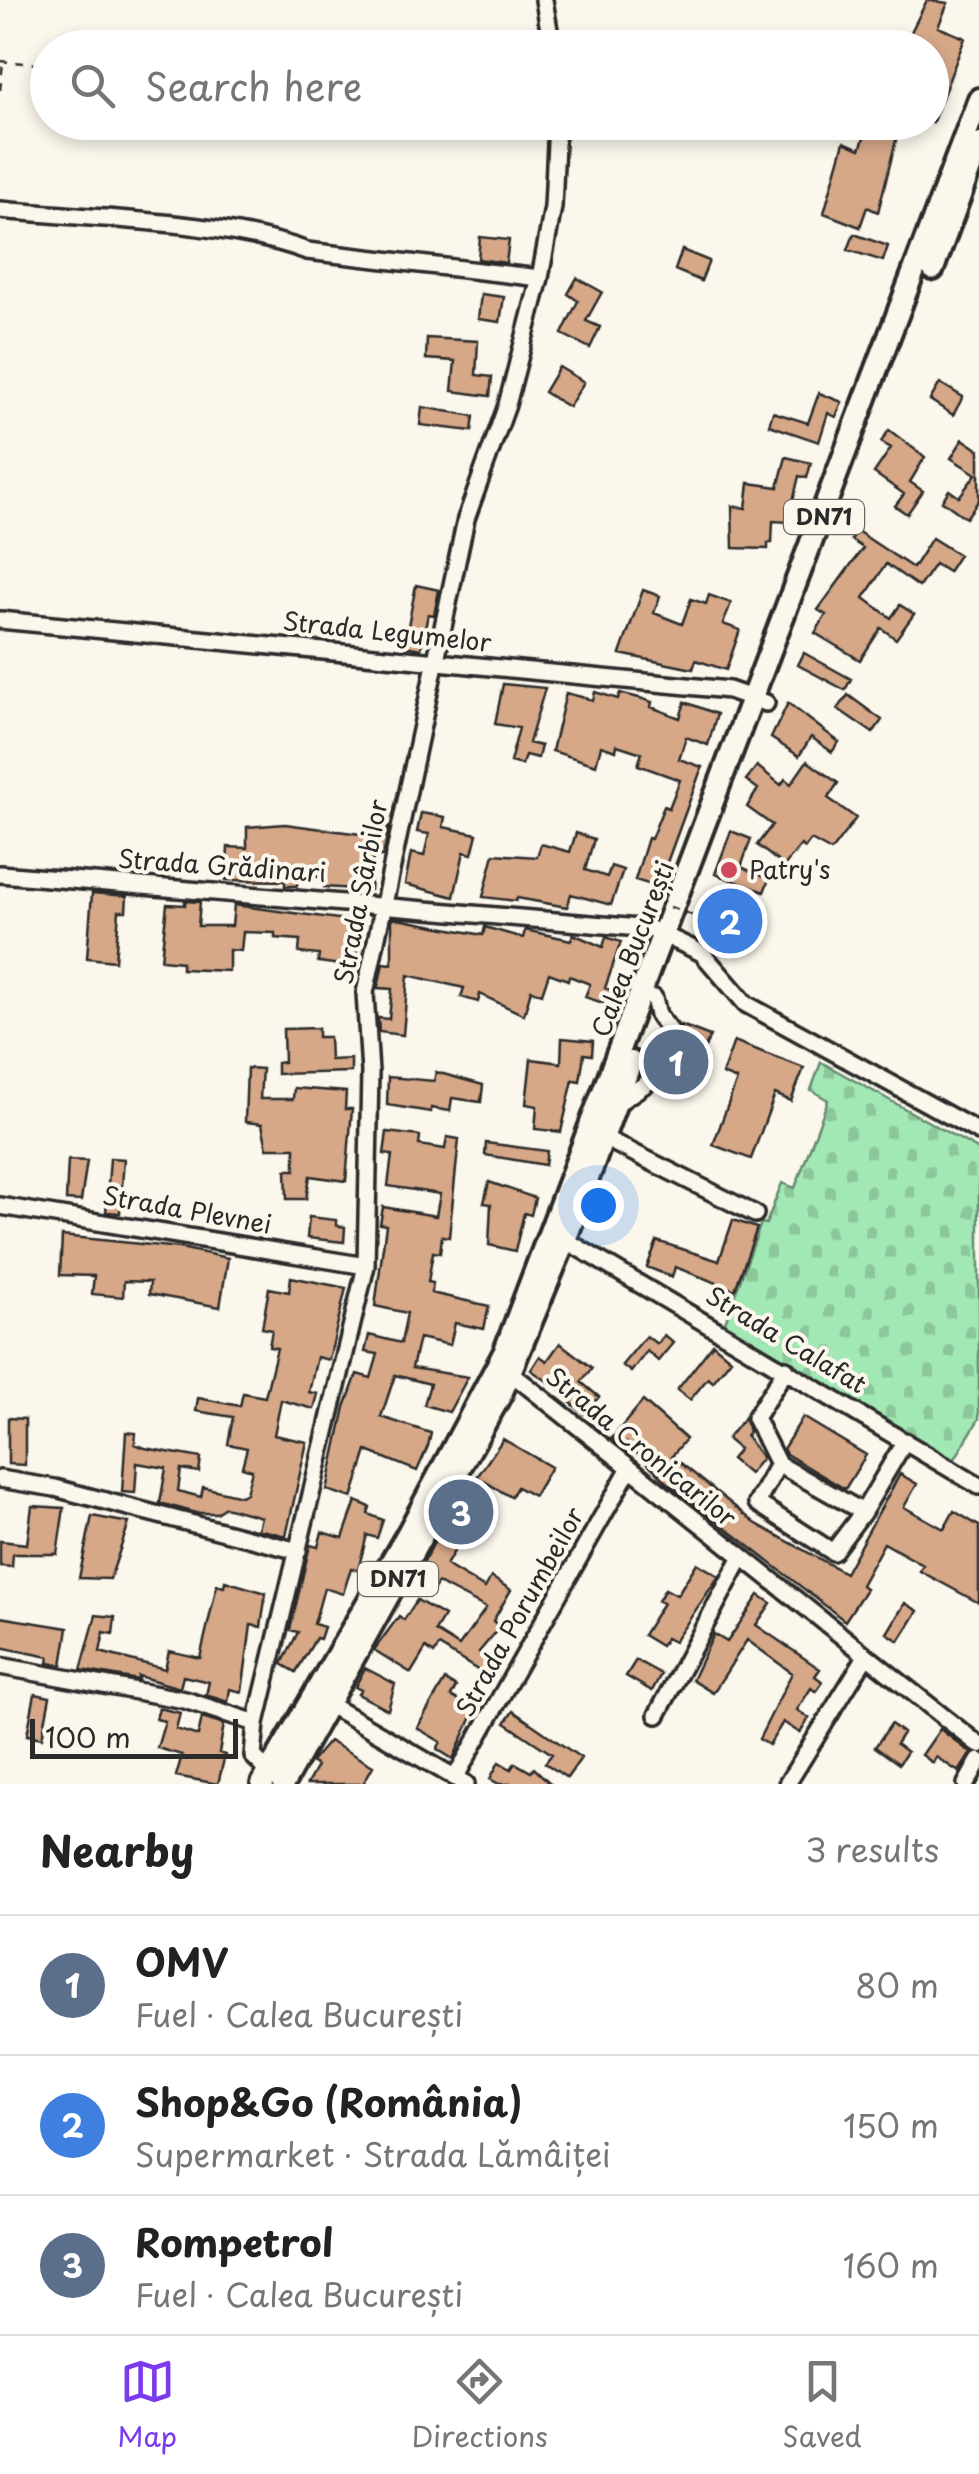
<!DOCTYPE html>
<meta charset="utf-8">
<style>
:root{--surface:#fff;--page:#f2f2f2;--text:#222;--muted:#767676;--line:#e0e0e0;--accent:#7c3aed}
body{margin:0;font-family:"Playpen Sans",sans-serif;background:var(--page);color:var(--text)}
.scale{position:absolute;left:30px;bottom:25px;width:208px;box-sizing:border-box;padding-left:10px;border:5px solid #2b2b2b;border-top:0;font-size:28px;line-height:35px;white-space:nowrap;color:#2b2b2b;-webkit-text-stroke:8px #fbf7ec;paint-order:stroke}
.you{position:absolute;left:598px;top:1205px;width:35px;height:35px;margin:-25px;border:8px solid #fff;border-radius:50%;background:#1a73e8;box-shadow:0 0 0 15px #1a73e833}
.badge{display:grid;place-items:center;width:65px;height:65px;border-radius:50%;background:var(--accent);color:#fff;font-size:32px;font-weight:700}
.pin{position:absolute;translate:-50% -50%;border:5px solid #fff;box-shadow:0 2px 10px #0006}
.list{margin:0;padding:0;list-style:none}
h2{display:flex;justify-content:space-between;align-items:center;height:130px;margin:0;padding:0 40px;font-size:42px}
h2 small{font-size:32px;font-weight:400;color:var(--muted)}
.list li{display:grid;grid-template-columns:65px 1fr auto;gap:30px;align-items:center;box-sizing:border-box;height:140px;padding:0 40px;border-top:2px solid var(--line)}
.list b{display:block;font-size:38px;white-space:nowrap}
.list p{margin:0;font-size:32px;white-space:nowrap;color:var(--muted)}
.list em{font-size:32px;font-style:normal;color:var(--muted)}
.icon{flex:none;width:55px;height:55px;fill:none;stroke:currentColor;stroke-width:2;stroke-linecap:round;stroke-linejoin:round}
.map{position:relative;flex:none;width:979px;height:1784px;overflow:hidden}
.search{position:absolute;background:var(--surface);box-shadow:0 5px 15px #0003;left:30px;right:30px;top:30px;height:110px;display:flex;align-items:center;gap:25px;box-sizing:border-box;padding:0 35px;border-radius:55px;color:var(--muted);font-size:38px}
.sheet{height:550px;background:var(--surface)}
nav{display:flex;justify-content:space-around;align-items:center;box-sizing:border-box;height:140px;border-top:2px solid var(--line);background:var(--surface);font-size:28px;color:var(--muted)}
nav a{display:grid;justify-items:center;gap:5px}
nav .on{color:var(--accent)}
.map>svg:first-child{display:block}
.cemetery{fill:url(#cemetery-stones);stroke:#668a70;stroke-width:2.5}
.building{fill:#d6a888;stroke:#2b2b2b;stroke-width:2.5}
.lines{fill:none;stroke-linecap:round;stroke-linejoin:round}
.minor-casing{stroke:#2b2b2b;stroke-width:22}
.major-casing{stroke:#2b2b2b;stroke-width:28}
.path{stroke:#2b2b2b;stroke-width:2.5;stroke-dasharray:8 8;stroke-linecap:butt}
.minor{stroke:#fbf7ec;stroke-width:15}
.major{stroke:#fbf7ec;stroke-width:20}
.path-bridge{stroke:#2b2b2b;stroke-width:2.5;stroke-dasharray:8 8;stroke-linecap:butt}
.poi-dot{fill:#d1495b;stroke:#fbf7ec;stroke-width:4}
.labels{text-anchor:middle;stroke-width:8;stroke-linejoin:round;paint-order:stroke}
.shield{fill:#fbf7ec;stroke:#696865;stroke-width:2.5}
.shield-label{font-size:22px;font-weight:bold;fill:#2b2b2b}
.street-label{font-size:25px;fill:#2b2b2b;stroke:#fbf7ec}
.poi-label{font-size:25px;fill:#2b2b2b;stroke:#fbf7ec;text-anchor:start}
</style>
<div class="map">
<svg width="979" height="1784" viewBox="0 0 979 1784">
<defs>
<pattern id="cemetery-stones" width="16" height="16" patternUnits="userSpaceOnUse" patternTransform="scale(2.5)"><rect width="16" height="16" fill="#a2e8b5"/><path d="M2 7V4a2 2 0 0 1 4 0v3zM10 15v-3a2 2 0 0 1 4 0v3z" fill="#8cc79c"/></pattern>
</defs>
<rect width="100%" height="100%" fill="#fbf7ec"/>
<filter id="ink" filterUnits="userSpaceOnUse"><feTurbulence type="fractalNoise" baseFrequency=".01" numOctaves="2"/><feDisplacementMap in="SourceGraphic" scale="20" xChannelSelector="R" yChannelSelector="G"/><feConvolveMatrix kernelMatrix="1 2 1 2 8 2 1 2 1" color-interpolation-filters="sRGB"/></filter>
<g filter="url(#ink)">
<path class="cemetery" d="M821,1062L979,1150V1419L953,1462L724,1325L761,1223L766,1224L782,1183L795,1188L828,1100L811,1090Z"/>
<path class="building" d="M927,0L948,3L938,27L965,38L932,124V48H903Z
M870,122L898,132L878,212L867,207L860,227L824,213L844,142L860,149Z
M854,234L888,246L883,261L848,250Z
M480,237L509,240L506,263L478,259Z
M682,250L709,261L701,281L675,270Z
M577,278L602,292L586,321L600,327L590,348L562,334L578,301L568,294Z
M481,294L504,297L500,322L478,319Z
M427,338L478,341L476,375L492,377L490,396L452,391L455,361L426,359Z
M559,367L584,382L569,407L544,392Z
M940,383L963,397L953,415L930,400Z
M819,393L842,402L836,417L828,413L819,442L769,425L773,412L808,423Z
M422,407L474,416L472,431L420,425Z
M889,430L925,457L910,482L923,491L907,514L895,506L904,494L874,473L891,448L881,442Z
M963,439L979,450V500L966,518L942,501L949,490L959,497L976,474L951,458Z
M786,457L811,463L807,478L799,476L788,522L773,521L772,543H768V549L733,548L732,506L746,508L749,483L778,487Z
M857,531L913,568L932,538L959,555L948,572L935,564L919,587L886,564L864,598L891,618L900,605L914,614L896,639L881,628L860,660L815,633L826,615L818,610L863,548L851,540Z
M416,585L439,590L434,615L428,614L421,649L404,646Z
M643,590L660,596L654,613L682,624L691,599L706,604L709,595L731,603L723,624L740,630L726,670L696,660L693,669L620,654Z
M804,653L851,679L845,690L798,665Z
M503,684L545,688L529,743L541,746L538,758L525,755L522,765L510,762L519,728L495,724Z
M595,692L618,699L620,693L643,699L652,702L651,707L680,718L685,702L717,714L708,745L686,737L679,759L702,767L658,887L635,880L648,838L651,839L664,806L669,808L680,780L638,765L642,753L617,745L616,751L601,746L596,765L552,751L566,693L593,700Z
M848,695L882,720L873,733L838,709Z
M788,703L839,742L832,752L811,737L799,756L771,738Z
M807,761L838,783L828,798L856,818L831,851L811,840L805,848L801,845L784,866L757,845L772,825L747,807L758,789L746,780L757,766L781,785L785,779L791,784Z
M421,813L445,817L443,827L477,834L472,854L464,852L454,897L405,884L411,853L424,856L429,834L417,832Z
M285,824L368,835L369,825L389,827L383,856H373L370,890L324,887V877L297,876V886H285V881L226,880L228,847L247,848V827Z
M731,831L751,839L741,867L769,879L764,892L715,874Z
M576,833L594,839L585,870L607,877L611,866L623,870L611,905L571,894L567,907L517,898L516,901L483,897L494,854L537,857L541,844L570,852Z
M92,893L127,896L126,911H119L115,961L87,958Z
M721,899L749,907L735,954L699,939L702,929L711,931Z
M185,901L200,902L198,926H232L234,905L354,921L353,927L360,928L356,956L351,955L349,966L318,962L319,955L299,953L300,940L275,938V933L243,932L241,951L229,950V971L182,969V962L161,960L167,904L185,905Z
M392,918L483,935L485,927L523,938L525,930L571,940L573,934L603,947L606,937L621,942L605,988L617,992L612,1006L585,997L590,984L569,976L568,980L549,973L542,994L531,990L524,1015L480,994L478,1002L461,997L464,988L408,975L403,1035L379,1032L378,1018L389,1019L392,989L378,988L383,963L392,964Z
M681,1025L710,1036L691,1080L669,1070L682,1037Z
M318,1028V1037H329L330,1060L351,1059V1072L277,1074V1063L284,1062L283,1029Z
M562,1038L593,1041L592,1055L584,1054L580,1081L573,1080L561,1132L535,1129L537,1106L526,1104L531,1059L561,1063Z
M734,1041L804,1068L791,1101L775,1094L751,1159L713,1145L737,1080L722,1074Z
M247,1068L262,1069L260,1099H293L294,1088L346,1092L345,1109H352L346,1181L310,1176L306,1199H287L286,1170H295V1148H267L262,1124L245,1122Z
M436,1072L483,1085L481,1102L452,1098L450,1111L431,1108V1112L387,1105L388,1077L434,1081Z
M387,1132L420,1136L419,1145L445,1149L447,1137L459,1139L449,1237L442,1236L440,1253L433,1252L428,1282L433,1283L431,1293L489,1306L484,1329L455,1323L450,1345L419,1338L412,1368L468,1377L449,1412L424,1405L430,1384L395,1375L381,1417L431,1433L428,1446L417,1471L367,1451L352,1498L327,1490L345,1407L357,1374L371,1378L378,1354L365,1352L369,1335L401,1343L407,1313L375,1306L386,1225L380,1224L383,1207L436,1216L440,1194L388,1186L392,1155L384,1154Z
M486,1143L547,1151L545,1165L485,1155Z
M110,1158L124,1159L120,1213L106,1212Z
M68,1160L87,1161L81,1201L66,1200Z
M489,1182L535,1198L531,1215L524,1213L515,1251L489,1245L491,1204L484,1203Z
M309,1217L336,1220V1225L345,1227L344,1242L307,1238Z
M733,1220L757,1228L735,1290L675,1267L672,1277L647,1267L657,1241L719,1261Z
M62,1236L180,1248L228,1258L220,1307L149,1294L150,1282L124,1281L123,1297L92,1294L94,1276L60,1275Z
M291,1277L346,1288L329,1360L317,1357L309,1392L318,1394L314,1409L281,1400L274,1435L307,1442L286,1536L258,1529L261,1517L225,1507L216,1513H196L160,1503L166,1468L137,1463L135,1493L122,1492L126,1432L136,1433L135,1444L145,1448L201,1458L199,1472L181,1469L178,1491L201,1497L203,1487L241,1496L246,1493L252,1470L242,1467L247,1448L228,1444L233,1417L196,1411L198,1398L240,1406L243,1393L265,1397L277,1348L269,1347L272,1330L262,1328L269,1288L289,1292Z
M664,1335L673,1343L658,1361L647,1351L631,1372L622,1365L646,1336L657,1344Z
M560,1343L592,1368L581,1382L599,1397L584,1414L570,1402L573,1399L531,1370L540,1356L547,1361Z
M713,1344L731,1359L713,1382L708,1378L690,1400L677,1390Z
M643,1401L686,1439L672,1456L755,1523L845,1573L900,1474L917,1484L904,1507L944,1529L954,1511L979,1526V1603L920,1571L923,1565L884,1543L861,1585L866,1589L845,1621L668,1483L627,1443L624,1447L612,1438Z
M803,1417L866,1455L845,1489L786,1454L783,1449Z
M8,1418L25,1419V1465L8,1464Z
M744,1418L749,1431L746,1436L762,1458L749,1474L731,1459L739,1449L727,1439Z
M503,1439L551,1467L534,1496L517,1487L511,1497L477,1477Z
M356,1501L370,1507L368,1514L383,1520L377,1538L367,1535L358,1570L351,1568L343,1594L324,1588L314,1624L324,1627L320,1639L316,1638L296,1672L282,1664L298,1632L290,1630L310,1545L318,1547L322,1532L343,1538Z
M32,1506L64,1508L57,1554H13L12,1567L0,1566V1541L27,1544Z
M92,1516L129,1523L110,1579L79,1578Z
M437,1537L456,1548L446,1565L485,1588L491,1577L511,1590L493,1621L500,1627L479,1652L498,1670L492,1679L439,1646L434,1654L426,1648L411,1673L374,1650L399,1616L404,1620L417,1600L444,1616L435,1631L459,1646L486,1608L438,1583L431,1593L413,1582Z
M697,1563L719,1576L674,1642L666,1638L661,1646L643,1635L663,1603L658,1601L665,1589L677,1595Z
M225,1581L266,1593L261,1627L251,1625L242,1692L230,1689L228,1702L206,1695L209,1682L183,1676L180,1688L138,1676V1680L81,1670L96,1615L115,1617L113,1634L104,1632L100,1652L165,1669L169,1651L200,1658L217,1585L224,1587Z
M759,1595L771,1603L756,1625L820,1669L815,1676L823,1682L816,1692L811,1688L797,1710L809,1718L800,1733L783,1722L769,1745L759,1739L792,1673L747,1640L713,1693L692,1680L714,1634L727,1642Z
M905,1603L918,1611L899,1641L887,1633Z
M0,1617L68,1628L62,1665L48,1663L49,1657L0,1647Z
M636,1660L661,1674L652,1691L626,1676Z
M365,1668L395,1684L388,1710L358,1694L361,1690L355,1687Z
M445,1680L456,1687L451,1696L475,1710L453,1759L437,1749L441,1742L417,1728Z
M35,1694L50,1697L42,1738L27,1735Z
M159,1708L180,1713L176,1729L198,1736L202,1717L224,1724L219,1753L225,1755L218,1784L176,1776L182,1755L157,1748L165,1721L156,1719Z
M513,1711L581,1758L567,1778L545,1763L552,1754L505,1723Z
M891,1724L903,1733L896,1744L907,1752L899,1764L875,1747Z
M940,1729L971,1753L959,1772L936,1757L933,1763L922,1755Z
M329,1741L373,1766L363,1784H307L317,1766L311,1762Z
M499,1762L511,1769L515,1763L531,1772L534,1768L551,1784H499L490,1779Z"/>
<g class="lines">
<defs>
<path id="minor" d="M544,0L552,48
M0,210C91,219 224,220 307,251L540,278
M0,620L729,690L766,703
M0,874L651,929L702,953L746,1004L979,1132
M619,1102L653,1079L672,1033L658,1015L654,998
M604,1138L755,1214
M0,1206L366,1266
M557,1235L979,1486
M786,1369L755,1418L778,1464L863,1512L905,1441
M511,1373L979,1745
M778,1464L757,1503L833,1552L863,1512
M0,1479L55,1488L298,1551
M0,1666L185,1700L256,1723
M328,1704L466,1784
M657,1715L740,1560
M274,1777L253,1756L256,1723L366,1266L370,1072L365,993L466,519L507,405L540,278L553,207L557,122
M455,1778L628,1471
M787,1784L865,1658
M966,1784L979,1761"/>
<path id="major" d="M933,269L979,144
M262,1784L408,1533L504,1353L979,99
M283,1784L501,1394L566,1238L631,1062"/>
</defs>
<use href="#minor" class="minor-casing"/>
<use href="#major" class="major-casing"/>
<path class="path" d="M0,61L48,65
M0,90L3,62
M461,122L541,138"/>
<use href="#minor" class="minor"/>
<use href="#major" class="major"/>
<path class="path-bridge" d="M670,907L692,915"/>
</g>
</g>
<circle class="poi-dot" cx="729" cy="870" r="10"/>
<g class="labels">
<g class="shield">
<rect x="784" y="500" width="80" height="34" rx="8"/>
<rect x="358" y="1562" width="80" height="34" rx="8"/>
</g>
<g class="shield-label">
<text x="824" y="525">DN71</text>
<text x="398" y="1587">DN71</text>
</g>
<g class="street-label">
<text transform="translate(387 632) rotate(6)" y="9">Strada Legumelor</text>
<text transform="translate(222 866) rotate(4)" y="9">Strada Grădinari</text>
<text transform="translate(361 892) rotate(-79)" y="9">Strada Sârbilor</text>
<text transform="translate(633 949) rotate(-69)" y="9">Calea București</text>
<text transform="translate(187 1210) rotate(10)" y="9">Strada Plevnei</text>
<text transform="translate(786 1340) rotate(31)" y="9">Strada Calafat</text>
<text transform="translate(641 1447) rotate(39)" y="9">Strada Cronicarilor</text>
<text transform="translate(520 1612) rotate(-61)" y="9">Strada Porumbeilor</text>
</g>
<g class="poi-label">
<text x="749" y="879">Patry's</text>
</g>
</g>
</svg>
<div class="scale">100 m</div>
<div class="you"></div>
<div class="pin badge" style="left:676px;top:1062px;background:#5c6f8a">1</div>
<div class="pin badge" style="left:730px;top:921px;background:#3f7fe0">2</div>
<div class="pin badge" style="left:461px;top:1512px;background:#5c6f8a">3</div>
<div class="search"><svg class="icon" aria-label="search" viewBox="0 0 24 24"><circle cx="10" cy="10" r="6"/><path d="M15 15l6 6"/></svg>Search here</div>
</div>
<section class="sheet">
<h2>Nearby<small>3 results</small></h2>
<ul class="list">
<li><span class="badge" style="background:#5c6f8a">1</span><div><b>OMV</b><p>Fuel · Calea București</p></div><em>80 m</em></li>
<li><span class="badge" style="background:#3f7fe0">2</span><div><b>Shop&amp;Go (România)</b><p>Supermarket · Strada Lămâiței</p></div><em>150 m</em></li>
<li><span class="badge" style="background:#5c6f8a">3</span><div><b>Rompetrol</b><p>Fuel · Calea București</p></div><em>160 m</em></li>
</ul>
</section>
<nav>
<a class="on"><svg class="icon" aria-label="map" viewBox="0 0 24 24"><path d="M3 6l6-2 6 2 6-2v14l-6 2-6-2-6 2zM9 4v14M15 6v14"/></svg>Map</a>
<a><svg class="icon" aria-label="directions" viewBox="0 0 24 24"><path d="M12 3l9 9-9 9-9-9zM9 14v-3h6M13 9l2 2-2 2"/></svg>Directions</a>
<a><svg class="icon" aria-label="saved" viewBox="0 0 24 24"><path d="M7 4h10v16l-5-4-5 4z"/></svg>Saved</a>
</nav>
